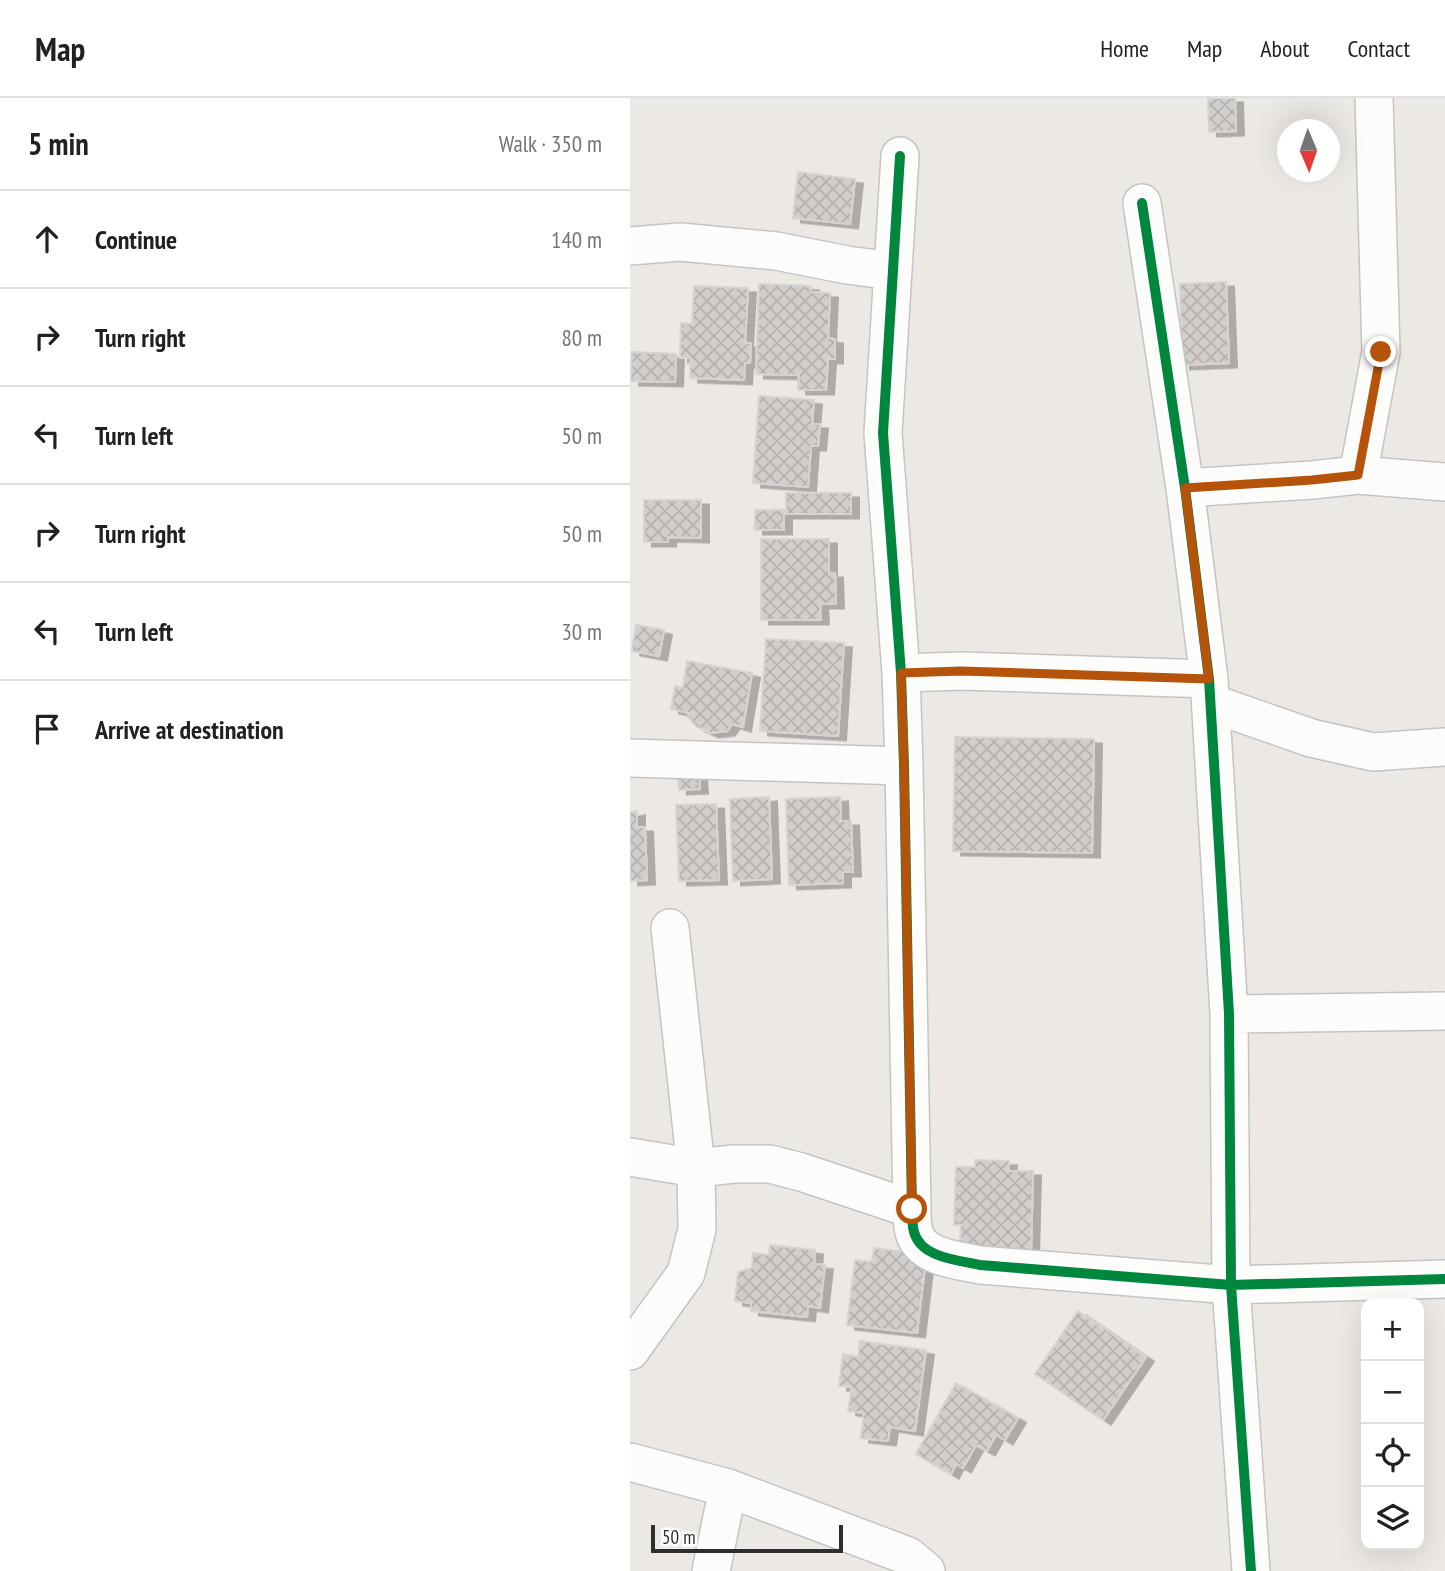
<!DOCTYPE html>
<meta charset="utf-8">
<style>
:root{--surface:#fff;--page:#f6f6f6;--text:#202124;--muted:#757577;--line:#e0e0e0}
body{margin:0;font-family:"PT Sans Narrow",sans-serif;background:var(--page);color:var(--text)}
.controls{position:absolute;right:21px;bottom:21px;display:grid;overflow:hidden;border-radius:14px;box-shadow:0 7px 28px #0002}
.controls button{width:63px;height:63px;display:grid;place-items:center;padding:0;border:0;border-bottom:2px solid var(--line);background:var(--surface);color:var(--text);font:35px sans-serif}
.compass{position:absolute;left:647px;top:21px;width:63px;height:63px;border-radius:50%;background:var(--surface);box-shadow:0 7px 28px #0002;rotate:178deg}
.scale{position:absolute;left:21px;bottom:18px;width:192px;box-sizing:border-box;padding-left:7px;border:4px solid #2e2e2e;border-top:0;font-size:19px;line-height:24px;white-space:nowrap;color:#2e2e2e;-webkit-text-stroke:5px #fff;paint-order:stroke}
.stop{position:absolute;width:21px;height:21px;margin:-16px;border:5px solid #b45309;border-radius:50%;background:#fff}
.stop.end{background:#b45309;border-color:#fff;box-shadow:0 2px 7px #0008}
.list{margin:0;padding:0;list-style:none}
h2{display:flex;justify-content:space-between;align-items:center;height:91px;margin:0;padding:0 28px;font-size:30px}
h2 small{font-size:23px;font-weight:400;color:var(--muted)}
.list li{display:grid;grid-template-columns:46px 1fr auto;gap:21px;align-items:center;box-sizing:border-box;height:98px;padding:0 28px;border-top:2px solid var(--line)}
.list b{display:block;font-size:26px;white-space:nowrap}
.list em{font-size:23px;font-style:normal;color:var(--muted)}
.icon{flex:none;width:38px;height:38px;fill:none;stroke:currentColor;stroke-width:2;stroke-linecap:round;stroke-linejoin:round}
.map{position:relative;flex:none;width:815px;height:1473px;overflow:hidden}
header{display:flex;align-items:center;gap:42px;box-sizing:border-box;height:98px;padding:0 35px;background:var(--surface);border-bottom:2px solid var(--line)}
header strong{font-size:33px}
nav{display:flex;gap:38px;margin-inline-start:auto;font-size:24px}
main{display:flex}
aside{flex:1;background:var(--surface)}
.map>svg:first-child{display:block}
.building{fill:url(#building-cross-hatch);stroke:#d7d4d0;stroke-width:2;filter:url(#shadow)}
.lines{fill:none;stroke-linecap:round;stroke-linejoin:round}
.minor-casing{stroke:#c5c4c5;stroke-width:40}
.minor{stroke:#fcfcfb;stroke-width:37}
.cycleway-casing{stroke:#fff;stroke-width:15}
.cycleway{stroke:#00873e;stroke-width:10}
.route{stroke:#b45309;stroke-width:9}
</style>
<header>
<strong>Map</strong>
<nav><a>Home</a><a>Map</a><a>About</a><a>Contact</a></nav>
</header>
<main>
<aside>
<h2>5 min<small>Walk · 350 m</small></h2>
<ul class="list">
<li><svg class="icon" aria-label="ahead" viewBox="0 0 24 24"><path d="M12 20V5M6 11l6-6 6 6"/></svg><div><b>Continue</b></div><em>140 m</em></li>
<li><svg class="icon" aria-label="right" viewBox="0 0 24 24"><path d="M7 20v-9h11M14 6l5 5-5 5"/></svg><div><b>Turn right</b></div><em>80 m</em></li>
<li><svg class="icon" aria-label="left" viewBox="0 0 24 24"><path d="M17 20v-9H6M10 6l-5 5 5 5"/></svg><div><b>Turn left</b></div><em>50 m</em></li>
<li><svg class="icon" aria-label="right" viewBox="0 0 24 24"><path d="M7 20v-9h11M14 6l5 5-5 5"/></svg><div><b>Turn right</b></div><em>50 m</em></li>
<li><svg class="icon" aria-label="left" viewBox="0 0 24 24"><path d="M17 20v-9H6M10 6l-5 5 5 5"/></svg><div><b>Turn left</b></div><em>30 m</em></li>
<li><svg class="icon" aria-label="arrive" viewBox="0 0 24 24"><path d="M6 21V4h12l-3 4 3 4H6"/></svg><div><b>Arrive at destination</b></div></li>
</ul>
</aside>
<div class="map">
<svg width="815" height="1473" viewBox="0 0 815 1473">
<defs>
<pattern id="building-cross-hatch" width="8" height="8" patternUnits="userSpaceOnUse" patternTransform="scale(1.75)"><rect width="8" height="8" fill="#d1cecb"/><path d="M0 0l8 8M0 8l8-8" fill="none" stroke="#b4b1af"/></pattern>
<filter id="shadow"><feDropShadow dx="8" dy="4.5" stdDeviation="0" flood-color="#0004"/></filter>
</defs>
<rect width="100%" height="100%" fill="#ece8e4"/>
<path class="building" d="M578,0H605L606,33L579,34Z
M168,74L225,81L220,126L163,120Z
M596,184L599,265L552,267L550,186Z
M129,186L181,188L180,194L200,195L198,240L205,241V261H198L196,292H168L169,277L126,276Z
M64,188L118,190L115,245H121L120,265H115L114,282L60,280L61,260H50L51,225L62,226Z
M2,254L46,256L45,284L1,283Z
M129,298L184,302L182,326H190L188,348H181L178,389L123,385Z
M156,395H221V416H156Z
M14,402H71V440L38,439V444H14Z
M125,412H154V432H125Z
M131,441H199V475H205L206,506H190L191,522H131Z
M6,527L34,532L29,558L2,553Z
M136,541L214,545L208,638L130,633Z
M57,563L122,575L113,629L102,626L97,633L81,635L67,629L58,619L59,615L41,611L45,588L53,590Z
M325,639L464,641L462,755L323,753Z
M69,676L70,691L49,692L48,677Z
M139,699L142,781L103,783L100,701Z
M210,699L211,723H221L223,774H213V785L159,787L156,701Z
M86,706L89,782L49,783L46,707Z
M7,713V729H15L17,782L0,783V714Z
M345,1062L379,1063L378,1073H403L401,1154L330,1152L331,1127H324L326,1069H345Z
M140,1147L185,1152L184,1166L195,1167L190,1210L178,1208L177,1219L121,1213V1205L105,1203L108,1174L122,1170L123,1155L139,1157Z
M244,1150L282,1155L281,1163L295,1169L287,1235L217,1227L225,1162L242,1164Z
M448,1213L516,1259L473,1322L405,1276Z
M230,1243L296,1252L285,1333L260,1329L258,1343L231,1340L234,1315L218,1313L222,1289L209,1288L213,1256L228,1259Z
M326,1285L388,1320L375,1342L366,1337L357,1353L346,1347L333,1370L326,1366L321,1376L286,1356Z"/>
<g class="lines">
<defs>
<path id="minor" d="M270,58L253,335L271,575L274,668L282,1111C282,1118 282,1127 284,1134C291,1160 328,1162 350,1167L601,1187L815,1181
M512,105L555,390L579,581L599,916L601,1187L621,1473
M0,148L50,144L146,153L217,167L263,173
M728,377L815,384
M555,390L682,382L728,377L751,254L744,0
M271,575L331,573L579,581
M581,605L681,640L743,654L815,649
M0,660L274,668
M599,916L815,913
M0,1059L66,1070L104,1066H140L171,1074L282,1111
M0,1253L56,1175L67,1131L66,1070L40,830
M0,1364L98,1390L278,1458L296,1473
M81,1473L98,1390"/>
</defs>
<use href="#minor" class="minor-casing"/>
<use href="#minor" class="minor"/>
<defs>
<path id="cycleway" d="M270,58L253,335L271,575L274,668L282,1111C282,1118 282,1127 284,1134C291,1160 328,1162 350,1167L601,1187L815,1181
M512,105L555,390L579,581L599,916L601,1187L621,1473"/>
</defs>
<use href="#cycleway" class="cycleway-casing"/>
<use href="#cycleway" class="cycleway"/>
</g>
<g class="lines">
<path class="route" d="M282,1111L274,668L271,575L331,573L579,581L555,390L682,382L728,377L751,254"/>
</g>
</svg>
<div class="controls">
<button>+</button>
<button>−</button>
<button><svg class="icon" aria-label="locate" viewBox="0 0 24 24"><circle cx="12" cy="12" r="6"/><path d="M12 2v4M12 18v4M2 12h4M18 12h4"/></svg></button>
<button><svg class="icon" aria-label="layers" viewBox="0 0 24 24"><path d="M12 4l9 5-9 5-9-5zM3 14l9 5 9-5"/></svg></button>
</div>
<svg class="compass" viewBox="-18 -18 36 36"><path d="M0-13l5 13h-10z" fill="#e53935"/><path d="M0 13l5-13h-10z" fill="#757577"/></svg>
<div class="scale">50 m</div>
<div class="stop" style="left:282px;top:1111px"></div>
<div class="stop end" style="left:751px;top:254px"></div>
</div>
</main>
